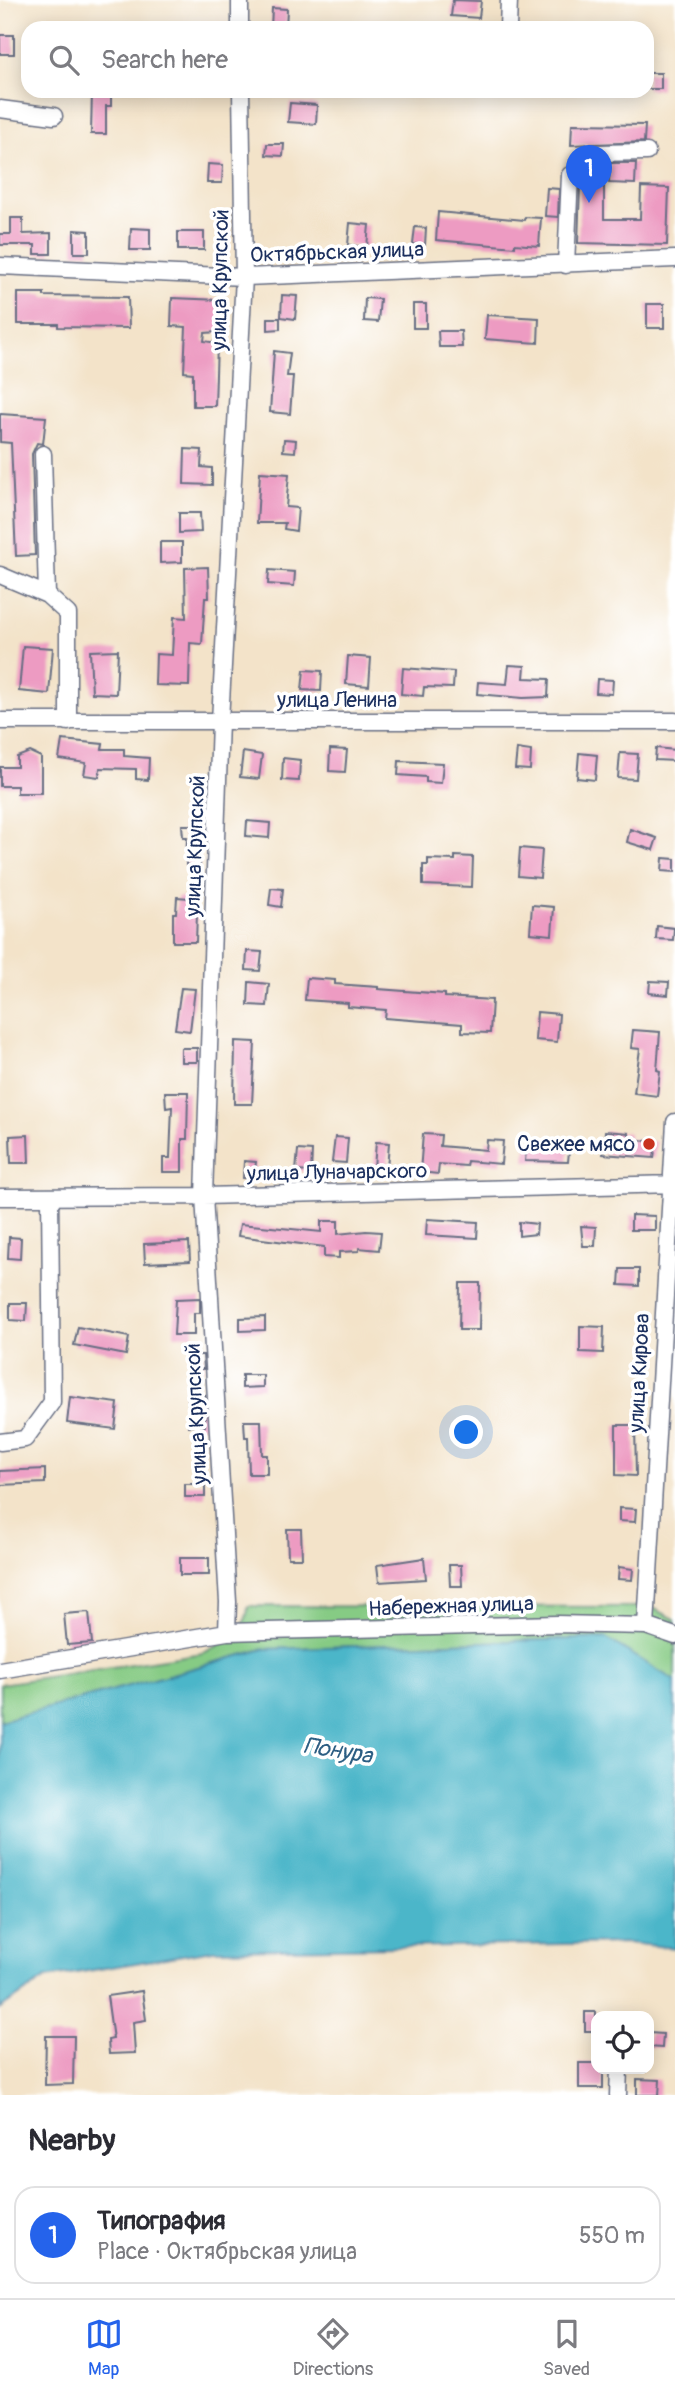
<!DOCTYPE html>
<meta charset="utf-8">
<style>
:root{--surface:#fff;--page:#f7f7f7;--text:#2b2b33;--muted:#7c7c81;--line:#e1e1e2;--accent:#2563eb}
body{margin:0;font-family:Pangolin,sans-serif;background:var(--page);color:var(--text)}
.controls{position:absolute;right:21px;bottom:21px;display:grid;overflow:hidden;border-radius:14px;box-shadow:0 4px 18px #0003}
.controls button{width:63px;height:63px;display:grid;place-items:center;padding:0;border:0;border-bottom:2px solid var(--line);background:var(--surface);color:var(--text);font:35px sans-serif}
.you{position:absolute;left:467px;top:1433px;width:24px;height:24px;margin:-18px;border:5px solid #fff;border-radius:50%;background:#1a73e8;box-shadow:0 0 0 10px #1a73e833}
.badge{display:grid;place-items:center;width:46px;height:46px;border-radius:50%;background:var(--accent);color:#fff;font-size:23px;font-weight:700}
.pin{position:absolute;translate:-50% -58px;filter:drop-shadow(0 2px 4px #0008)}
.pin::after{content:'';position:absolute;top:37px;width:24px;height:21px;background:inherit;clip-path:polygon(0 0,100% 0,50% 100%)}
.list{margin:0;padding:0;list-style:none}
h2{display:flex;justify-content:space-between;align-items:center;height:91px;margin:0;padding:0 28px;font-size:30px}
h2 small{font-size:23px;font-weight:400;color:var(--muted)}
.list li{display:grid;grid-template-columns:46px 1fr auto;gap:21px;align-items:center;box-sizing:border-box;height:98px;margin:0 14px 14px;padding:0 14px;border:2px solid var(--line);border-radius:21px}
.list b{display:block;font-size:26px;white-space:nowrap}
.list p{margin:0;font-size:23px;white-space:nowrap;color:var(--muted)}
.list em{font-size:23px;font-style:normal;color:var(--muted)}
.icon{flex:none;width:38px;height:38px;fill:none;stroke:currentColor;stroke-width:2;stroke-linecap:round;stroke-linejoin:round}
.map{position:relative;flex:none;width:675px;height:2095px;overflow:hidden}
.search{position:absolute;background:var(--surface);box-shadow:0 4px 18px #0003;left:21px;right:21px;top:21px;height:77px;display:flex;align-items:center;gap:18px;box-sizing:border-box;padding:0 24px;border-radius:21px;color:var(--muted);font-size:26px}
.sheet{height:203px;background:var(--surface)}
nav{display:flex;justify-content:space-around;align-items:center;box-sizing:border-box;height:98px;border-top:2px solid var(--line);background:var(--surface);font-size:19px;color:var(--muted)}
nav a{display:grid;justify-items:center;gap:4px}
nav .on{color:var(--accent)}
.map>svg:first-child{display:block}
.green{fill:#86cb84;stroke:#507d71;stroke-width:2}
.water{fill:#4cb6c9;stroke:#347294;stroke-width:2}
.building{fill:#ed9bc2}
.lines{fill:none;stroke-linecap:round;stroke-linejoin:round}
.minor-casing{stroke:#676e83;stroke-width:19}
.minor{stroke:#fff;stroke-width:16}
.poi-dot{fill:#c8321e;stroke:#fff;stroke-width:2.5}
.labels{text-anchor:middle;stroke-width:7;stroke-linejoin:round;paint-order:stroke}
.street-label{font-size:21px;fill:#1b2f5e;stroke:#fff}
.poi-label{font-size:21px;fill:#1b2f5e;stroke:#fff;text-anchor:end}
.water-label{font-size:23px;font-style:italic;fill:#2c5e83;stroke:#fff}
</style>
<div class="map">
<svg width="675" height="2095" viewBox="0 0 675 2095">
<rect width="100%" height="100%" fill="#fff"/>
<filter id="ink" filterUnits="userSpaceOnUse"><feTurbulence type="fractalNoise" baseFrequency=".0143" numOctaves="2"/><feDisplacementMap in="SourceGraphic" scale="14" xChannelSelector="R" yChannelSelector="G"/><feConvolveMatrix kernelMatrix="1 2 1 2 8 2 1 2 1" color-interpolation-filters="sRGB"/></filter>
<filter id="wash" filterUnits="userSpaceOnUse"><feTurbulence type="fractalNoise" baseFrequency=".00686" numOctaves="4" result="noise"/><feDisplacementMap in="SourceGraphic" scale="28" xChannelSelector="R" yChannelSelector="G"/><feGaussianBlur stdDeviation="1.57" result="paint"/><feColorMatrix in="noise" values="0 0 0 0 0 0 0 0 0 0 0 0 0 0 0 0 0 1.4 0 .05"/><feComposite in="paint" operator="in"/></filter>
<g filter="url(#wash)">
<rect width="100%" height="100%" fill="#f3e3c9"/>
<path class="green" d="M248,1606L651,1607L675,1619V1681L606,1638L264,1649L0,1721V1684L203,1653C225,1643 247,1633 248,1606Z"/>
<path class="water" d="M606,1638L675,1681V1948L627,1943L213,1950L46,1978L0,2009V1721L264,1649Z"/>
<g id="blocks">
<path class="building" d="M453,0L481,1L479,18L451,16Z
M272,8L287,9L286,28H271Z
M0,35H14V54H0Z
M647,73H661V89H647Z
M92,91H111V106H106V134H91Z
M290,103L317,105L316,124L288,122Z
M572,124L645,125L644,142L571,145Z
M267,144H284L283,156L266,155Z
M610,163H636L635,184L609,183Z
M208,164L223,165L222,183H207Z
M580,186L604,187V219H640L641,187L669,188L667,245L578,243Z
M547,188L559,189L558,217L545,216Z
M438,212L524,220L525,217L541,218L539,246L515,244V247L436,240Z
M11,218H23V234L51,233V254H35V245H0V234H11Z
M350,223L369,225L367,247L348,245Z
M415,227L426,228L425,245L413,244Z
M131,228L150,229V250H130Z
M74,230L89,231V253H74Z
M178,232H204V250H178Z
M18,293H44V296L128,297L129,328L58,327V324H18Z
M282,295L297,296L295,319L281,317Z
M172,298L221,300L220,329L217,328V332L205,333L204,341L217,343L215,406H193V373L184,372L186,327L171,326Z
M365,298L380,299L378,322L364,321Z
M413,304H426V328H413Z
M647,304H664V328H647Z
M487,315L539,318L538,343L485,339Z
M268,318H280V329L268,330Z
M438,331H461L462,347H439Z
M274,351L290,353L287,376H293L290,414L270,412Z
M0,414L46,417L43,444L37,443L32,454L35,555L16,556L11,443L0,442Z
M284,439L296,440L295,452L283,451Z
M185,449L202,450L201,467L212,468V485L184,484Z
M260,472L289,474L286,507L298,508L296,531L284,529L285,523H257Z
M179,513H200L201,532L179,533Z
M160,542H182V562L160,563Z
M208,567L209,598H205L202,644L190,643L189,686L155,685L156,654L172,655L174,617L186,618L185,568Z
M269,570L295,572L294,586L268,584Z
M23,646L53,648L49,694L19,691Z
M118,650L116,694L92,693L90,651Z
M348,656L371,658L369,686L346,684Z
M509,665L525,666L524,678L549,679L548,697L523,698L477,694L478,682L507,684Z
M403,668L454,672L453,688L424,687L423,696L401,694Z
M304,670L322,671L321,691L302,690Z
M597,679L613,680L612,694L596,693Z
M62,740L103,744L102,749H124V756L149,758L148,780L136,779V769L100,768L99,777L84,775L86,763L59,759Z
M656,748L675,750V761L655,760Z
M330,749L347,750L345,772L329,771Z
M517,749L531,751L530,770L515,769Z
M30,752L41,757V793H17V786H0V767H17V757Z
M243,752L262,755L259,779L240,777Z
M579,753L597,755L595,780L577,778Z
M620,753L638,754L636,779L618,778Z
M283,758L300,760L299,781L282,780Z
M399,761L443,763L441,783L426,782V777L398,775Z
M247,821L270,823L269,838L246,836Z
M182,825H199L200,865H186L187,837H183Z
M630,829L657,838L653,850L627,842Z
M520,848L542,850L540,878L518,876Z
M455,856L473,857L472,887L423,885V865H428V859L455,860Z
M663,858L675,859V872L662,871Z
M271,888L283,889L281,907L269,905Z
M177,897L189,898V913H197L196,942H173V913H176Z
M532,905L554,907L552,935L530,933Z
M657,926L674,928L673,940L656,939Z
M247,951L262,952L260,971L246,970Z
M307,978L335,980V984L378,987V989L445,994V997L492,1000L490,1033L462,1032V1024L385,1018L386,1010L348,1007V1003L305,1000Z
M650,981L669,982L668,995L649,993Z
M249,982L269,984L267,1006L248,1005Z
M181,988L195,989L190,1031L175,1029Z
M537,1012L559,1014L557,1042L535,1040Z
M633,1030L660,1032L657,1070L660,1071L657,1096L634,1093L640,1049L631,1048Z
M235,1041L255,1042L252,1104H234Z
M181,1048H197V1062H181Z
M165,1092H188L187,1139H182V1172H163V1158H170L172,1107L166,1108Z
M605,1131L629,1133V1139L656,1142L654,1158L603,1154Z
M423,1134L441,1135L440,1146L486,1150L487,1140L503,1141L501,1164L467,1161L466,1166L439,1164L438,1174L420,1172Z
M28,1135L29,1163H11L10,1136Z
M335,1137L348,1138L346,1163L332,1162Z
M527,1141L555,1143V1141H570L568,1162L525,1161Z
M376,1142L389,1143L387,1169L374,1168Z
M298,1150L312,1151L311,1172L296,1171Z
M244,1161L256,1162L254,1179L243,1178Z
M631,1215L655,1216V1230H631Z
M427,1219L478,1222L477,1238L426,1235Z
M321,1221H338V1234L366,1231L381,1232L379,1250L359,1248V1251L339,1252V1258L324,1257V1247L238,1236L240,1224L321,1232Z
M519,1222L537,1224L536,1234L519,1236Z
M581,1226L596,1227L595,1246H583Z
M9,1237L21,1238L20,1259L8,1258Z
M189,1242L190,1261L145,1263L144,1244Z
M620,1269H639V1286L619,1285Z
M460,1283H480L479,1330H459Z
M200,1298V1313H194V1335H174L176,1299Z
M10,1303H27L26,1321L10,1320Z
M265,1317V1330L240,1331V1318Z
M580,1326L604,1327L603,1353L580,1352Z
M78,1327L129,1337L126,1355L74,1345Z
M191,1355H203L204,1369H191Z
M242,1375H263V1387L242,1388Z
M205,1395V1426H188V1396Z
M70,1397L118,1403L115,1429L67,1423Z
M244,1421H261L262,1455H267V1474H249L248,1437H245Z
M616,1425H635L636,1476L616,1475Z
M45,1469V1483L0,1485V1471Z
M185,1484H205V1497H185Z
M619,1508L636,1509L635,1522L619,1521Z
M287,1529H301L302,1558H288Z
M180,1558H209V1575H180Z
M424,1558L426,1579L379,1582L377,1565Z
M449,1565H461L462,1586H450Z
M619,1567L633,1569L632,1580L618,1579Z
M89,1612L92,1643L67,1645L64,1614Z
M142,1991L146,2020L133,2022L135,2053L109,2054L108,2040L113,2039L107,1996Z
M585,2012H596V2031H585Z
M649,2033L663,2034L662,2048L649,2047Z
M46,2036H74L73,2084L45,2085Z
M579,2063H596V2069H603V2088H579Z
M637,2079L660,2080L659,2095H637Z"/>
</g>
</g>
<g filter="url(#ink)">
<use href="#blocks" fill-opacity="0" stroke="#676e83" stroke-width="2"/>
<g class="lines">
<defs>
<path id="minor" d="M240,0V28
M508,28L509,0
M0,109L54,116
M566,265L570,175L596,176L597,153L647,152
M0,266L244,277L675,259
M43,454L47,595
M0,575L47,595L68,614V722
M0,721H675
M0,1197L204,1196L675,1184
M0,1442L25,1439L52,1402L50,1197
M646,1626L675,1122
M227,1632L557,1624L646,1626L675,1636
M0,1670L227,1632L228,1602L204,1196L220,721L244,277L241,91
M618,2095L619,2069"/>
</defs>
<use href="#minor" class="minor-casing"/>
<use href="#minor" class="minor"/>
</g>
</g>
<circle class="poi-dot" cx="649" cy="1144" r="7"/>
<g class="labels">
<g class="street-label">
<text transform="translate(337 252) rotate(-2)" y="7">Октябрьская улица</text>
<text transform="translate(220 280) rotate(-89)" y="7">улица Крупской</text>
<text x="337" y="707">улица Ленина</text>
<text transform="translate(195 846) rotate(-88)" y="7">улица Крупской</text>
<text transform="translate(337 1172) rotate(-1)" y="7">улица Луначарского</text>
<text transform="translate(639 1373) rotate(-87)" y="7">улица Кирова</text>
<text transform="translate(196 1414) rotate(-93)" y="7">улица Крупской</text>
<text transform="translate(451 1606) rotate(-2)" y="7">Набережная улица</text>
</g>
<g class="poi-label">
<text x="635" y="1151">Свежее мясо</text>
</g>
<g class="water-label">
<text transform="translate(338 1750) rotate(9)" y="8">Понура</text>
</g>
</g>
</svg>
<div class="controls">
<button><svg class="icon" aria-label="locate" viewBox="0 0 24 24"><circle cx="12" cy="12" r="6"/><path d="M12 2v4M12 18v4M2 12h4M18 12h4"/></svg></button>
</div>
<div class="you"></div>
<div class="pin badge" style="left:589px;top:203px">1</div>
<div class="search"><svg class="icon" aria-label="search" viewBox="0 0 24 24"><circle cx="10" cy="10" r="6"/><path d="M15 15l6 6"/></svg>Search here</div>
</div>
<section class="sheet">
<h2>Nearby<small></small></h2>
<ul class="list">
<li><span class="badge">1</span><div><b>Типография</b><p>Place · Октябрьская улица</p></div><em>550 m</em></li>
</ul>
</section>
<nav>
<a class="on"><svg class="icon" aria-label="map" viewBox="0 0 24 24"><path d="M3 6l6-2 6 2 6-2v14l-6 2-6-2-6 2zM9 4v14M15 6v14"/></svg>Map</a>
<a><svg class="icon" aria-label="directions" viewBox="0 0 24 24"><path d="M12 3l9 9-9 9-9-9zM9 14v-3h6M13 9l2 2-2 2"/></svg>Directions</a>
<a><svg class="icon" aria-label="saved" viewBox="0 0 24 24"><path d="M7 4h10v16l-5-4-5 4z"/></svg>Saved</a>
</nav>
